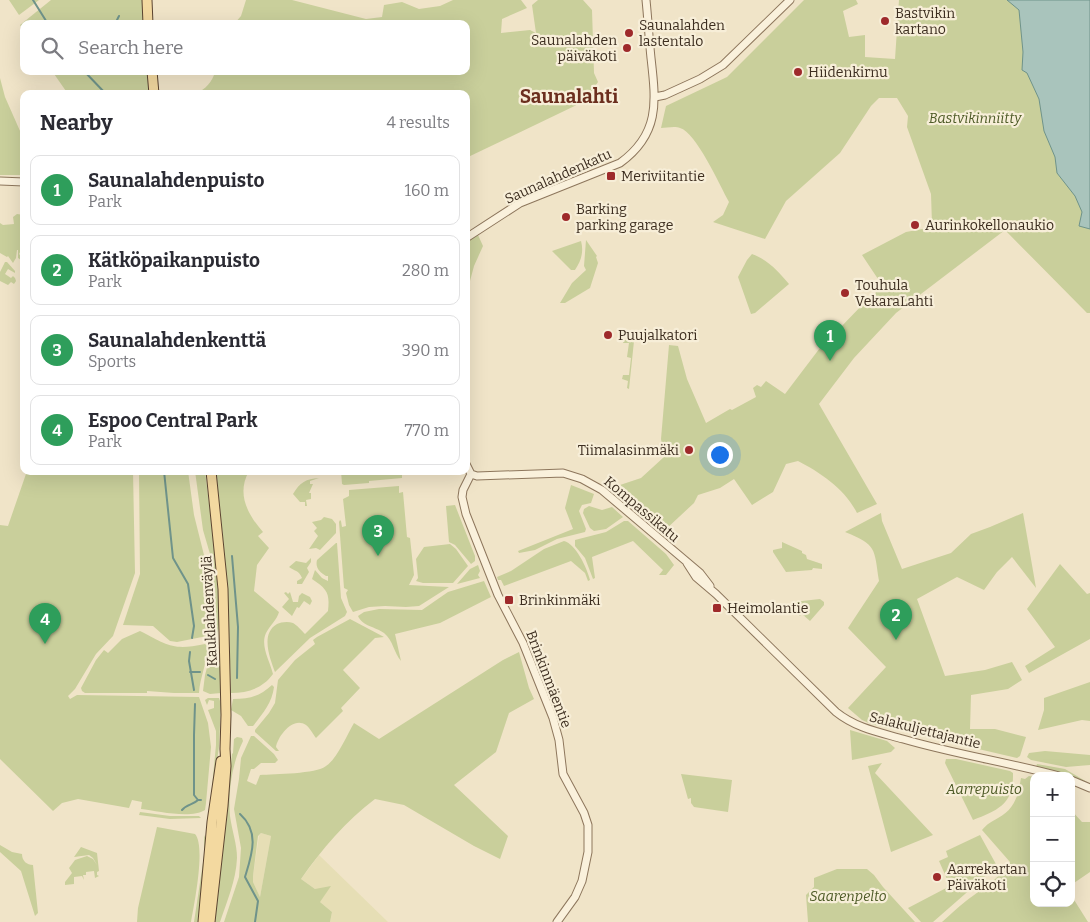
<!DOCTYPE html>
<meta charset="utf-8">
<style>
:root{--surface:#fff;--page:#f7f7f7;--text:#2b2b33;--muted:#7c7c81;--line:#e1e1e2;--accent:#1a73e8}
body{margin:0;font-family:Bitter,serif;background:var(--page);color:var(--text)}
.controls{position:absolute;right:15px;bottom:15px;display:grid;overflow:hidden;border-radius:10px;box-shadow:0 5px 20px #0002}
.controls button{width:45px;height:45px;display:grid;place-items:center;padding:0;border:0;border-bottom:1px solid var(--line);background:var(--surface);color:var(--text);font:25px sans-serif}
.you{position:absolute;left:719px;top:454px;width:18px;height:18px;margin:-12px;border:4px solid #fff;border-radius:50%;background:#1a73e8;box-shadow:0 0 0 8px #1a73e833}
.badge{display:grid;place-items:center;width:32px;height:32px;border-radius:50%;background:var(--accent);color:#fff;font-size:16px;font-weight:700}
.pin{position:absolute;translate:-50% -41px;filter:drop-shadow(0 1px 2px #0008)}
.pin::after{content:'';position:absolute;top:26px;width:18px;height:15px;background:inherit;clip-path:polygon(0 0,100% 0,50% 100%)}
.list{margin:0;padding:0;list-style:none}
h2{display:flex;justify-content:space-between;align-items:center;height:65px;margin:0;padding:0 20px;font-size:21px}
h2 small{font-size:16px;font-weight:400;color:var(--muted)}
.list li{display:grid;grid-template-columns:32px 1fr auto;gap:15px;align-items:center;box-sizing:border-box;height:70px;margin:0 10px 10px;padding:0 10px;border:1px solid var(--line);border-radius:10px}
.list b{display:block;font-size:19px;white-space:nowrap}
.list p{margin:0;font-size:16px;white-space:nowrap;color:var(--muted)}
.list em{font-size:16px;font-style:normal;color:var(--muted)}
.icon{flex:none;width:28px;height:28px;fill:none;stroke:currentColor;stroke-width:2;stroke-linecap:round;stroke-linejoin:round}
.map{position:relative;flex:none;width:1090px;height:922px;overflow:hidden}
.search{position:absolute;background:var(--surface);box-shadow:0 5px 20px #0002;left:20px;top:20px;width:450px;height:55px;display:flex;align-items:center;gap:12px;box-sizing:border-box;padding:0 18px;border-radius:10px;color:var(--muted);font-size:19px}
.panel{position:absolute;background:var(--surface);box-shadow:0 5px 20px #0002;left:20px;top:90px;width:450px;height:385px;border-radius:10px}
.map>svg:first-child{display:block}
.farmland{fill:#e6deb5}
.green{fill:#c9cf9b;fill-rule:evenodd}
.water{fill:#a9c4bc;stroke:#6f938a}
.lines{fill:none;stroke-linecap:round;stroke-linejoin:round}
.stream{stroke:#6f938a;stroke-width:2}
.minor-casing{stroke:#8d765c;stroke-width:9}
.major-casing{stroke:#5b4430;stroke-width:11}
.minor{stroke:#faf1dc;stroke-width:7}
.major{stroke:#f3d9a0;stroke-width:9}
.poi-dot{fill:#9e2a2b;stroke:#f7eed8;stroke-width:2}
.labels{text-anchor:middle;stroke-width:4.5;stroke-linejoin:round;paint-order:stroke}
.poi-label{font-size:14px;fill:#3d2e20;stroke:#f7eed8;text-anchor:start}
.park-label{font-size:14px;font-style:italic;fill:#4d5a26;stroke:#f7eed8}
.street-label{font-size:14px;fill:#3d2e20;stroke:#f7eed8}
.district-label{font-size:19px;font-weight:bold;fill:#6b2e1e;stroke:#f7eed8}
</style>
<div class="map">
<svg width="1090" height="922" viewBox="0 0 1090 922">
<rect width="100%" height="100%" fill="#f0e4c8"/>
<path class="farmland" d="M261,833L271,836L260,897L253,882V876L259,836Z
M319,855L388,922H330L332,912L320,902L315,889L301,879Z"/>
<path class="green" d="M9,0H39L19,15Z
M51,0H143V24H24V31L20,25Z
M246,0H292L366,19L382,17L384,5L402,2L419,9L440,6L453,0H521L527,8L502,19L501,33L530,30L536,33L532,5L538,0H583L592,10L594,73L598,82L585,101L466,158V94H196C205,89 213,82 215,71H466V24H234L241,16Z
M804,0H856L858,4L843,11L849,37L865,35V57L895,59L899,0H1086L1090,97V313H1087L1005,230L896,313L854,358L819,404L877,504L857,513C845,489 821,473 798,461L786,464L773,492L752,505L734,479L720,488L698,495L694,503L665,530L638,513L612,490L620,485L641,478L664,457L661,439L669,345L678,346L687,379L706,423L730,409L732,410L756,397L753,388L757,385L761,387L766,381L785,394L832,332L838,330L865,302L881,288L882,285L862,255L906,232L928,228L932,224L931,194L907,127L908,116L897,98H879L871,106L840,153L786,201L765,239L713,222L723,215L729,202C720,186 696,132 680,128C675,126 666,128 661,128L666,106L727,77Z
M52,71H147L150,94H68Z
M0,78L5,97L24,140V175H0Z
M17,214L24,215V245L19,254L24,259V262L18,258V250H17L16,258L13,263L8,256L7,257L0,253V223L3,225L14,224L13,217Z
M478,235L483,246L474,266L466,296V242Z
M586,240L597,256L596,257L598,263L590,288L565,303H560L572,283L586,270L584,266Z
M581,241C584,252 581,261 575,270H571L552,251Z
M752,254C768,260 778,271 789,284L755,313L751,314L738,277L747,260Z
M5,262H7L15,271V273L8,269L5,274L11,278L13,276L15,278L16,281L14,284L11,282L8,285L0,281V272Z
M624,340L634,341L629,389L627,388L628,381L622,379L623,375H629L631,358L627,357L629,343H623Z
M27,471H133L135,573L113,636L96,654L75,689L68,696L70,699L77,695L199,697L208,723L211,747L206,803L205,810C191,819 157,811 141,809L142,802L132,800L129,808L78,799L62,803L53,811L0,759V525L8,526Z
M139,471H188L194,515L204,555L207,636L177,642L170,641L153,626L123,625L140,574Z
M195,471H205C208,495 225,622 217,635H213L210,554L203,530Z
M215,471H249C236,494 248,515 263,532L258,536L269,548L257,565L254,591L279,612C277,620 270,625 266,633C260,646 270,661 273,674C263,688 248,693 231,693C229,619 226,545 215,471Z
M341,471H368L369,475L402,472V478L369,481V483L344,485L342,484Z
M319,478L310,481V484H313L309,493H311V499L306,500L307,506H305V502H300L293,494C300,482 306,479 319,478Z
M571,485L594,494L591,503L582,505L579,511L586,529L585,532L557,539L535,550L519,553L518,551L573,529L565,508Z
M399,486V493L403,492L407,537L410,538L414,575L409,585L449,587L419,606L406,607L385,606L369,607L353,612L349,605L346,593L348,590L344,588L339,522L340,520L341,521L342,527L346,526L343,499L349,496V490Z
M455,505L475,556V561L471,564L455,545L449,542L446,506Z
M589,506L602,510L612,507L623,517L606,529L594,531L590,528L583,513L584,509Z
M881,513L882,521L902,569L951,553L971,534L990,527L1023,513L1036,588L1012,557L997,572L984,590L957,577L917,599L945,676L985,670L1012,662L1022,680L1008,689L971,695L970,729H995L1026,737L1020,756L1017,758L871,724L862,720L848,708L886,667L848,628L879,581C874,548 877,545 845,532Z
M324,517L332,519L336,524V533L320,550L316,548L309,549L318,536L314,531L317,528L312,522L321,520Z
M624,521H628L666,554L674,565L666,575H659L663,570L633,541L592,557L595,578L593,579L585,558L575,546V540L606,532Z
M564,541C576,544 587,568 590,580L588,581L585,573L571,561L504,586L501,580H498L497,577L511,571L544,549Z
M782,542L802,551V553L806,555L807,559L822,564V569L813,568L812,570L786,572L773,552V550L782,548Z
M336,543H337L341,598L347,612L345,616L310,638L275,672C270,658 260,634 277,624C281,622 288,621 293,623C297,625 302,631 305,634L328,611C330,593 327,589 312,579L315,570L322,578L328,581V576H326C320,572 315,568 317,560Z
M450,544L456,549L468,566L453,583H423L416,581L418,578L416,559L424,547Z
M311,558V562L307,568L309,572L302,584H297V581L302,578C299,570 294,571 289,567L296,561L306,563Z
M1060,564L1087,594L1090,593V639L1029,673L1025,666L1055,647L1027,609Z
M478,565L480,571L478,575L480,578L457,584L470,569Z
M484,581L491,597L440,623L395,634L401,661C394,653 393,640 384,633C376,627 362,626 358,616L364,612L379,609L422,610L448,592Z
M286,592L288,594L290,592L293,602H298L299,596L302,593L310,597L312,601L310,605L304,601L299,608L297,607L292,616L282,607L289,599L284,593Z
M820,599L824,602V605L810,621L802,614L800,616L794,611L797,607L793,602Z
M350,619L384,637L375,638L343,670L360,688L341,708L343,711L316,738C313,734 310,728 306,725C293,716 278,736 276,747L279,751H276L255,732V730L269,713L275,703L278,680L295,660L315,644L313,640L317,637Z
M140,631C168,645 172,651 205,644L208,647C207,663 200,677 199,693H174L147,691V693H85L82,691L81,688L96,660L104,650L108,653L122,639Z
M214,642L218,643L216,651V664H220L221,693L210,694L203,691L205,675Z
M519,652L529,688L534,699L509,713L496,752L454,785L508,836L500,859L474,846L404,805L375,799C346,821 322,849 301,879L315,889L331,886L320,902L332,912L330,922H224L239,877L241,848L234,809L239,779L241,758L251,736H254L274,754L278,760L275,763H261L254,769H251L247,781L256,785L260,775C275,774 316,774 326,766C337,759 347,735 354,723L379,739L503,660ZM261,833L271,836L260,897L253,882V876L258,836Z
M1090,682V721L1082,720L1038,730L1044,710V698Z
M272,685L274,687C272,703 263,713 253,726H248L241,716L231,710L233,699C250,699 260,696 272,685Z
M208,698H219L221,704L219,746L211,809L208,815L210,808L216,745V731L208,710L214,708V701L209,700L207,705L205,700Z
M850,730L887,741L895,748L891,752L852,760Z
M237,737L242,738L243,741C232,764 228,790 230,816C232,831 237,844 237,858C236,881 227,901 220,922H214C221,866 226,810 232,754L233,753L234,739Z
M1045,751L1090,755V765L1066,767L1031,760L1027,757L1029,753Z
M946,759H956L1010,771L1013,773C1014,805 997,810 973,820L945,763Z
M882,763L875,773L933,835L891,852L868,766Z
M1037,764L1065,769L1087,782V783L1071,776L1036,767Z
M681,774L732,780L728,812L694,807L691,803V798L688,799Z
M1029,776L1034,777V903H1071V895L1088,922H942C950,915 957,908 966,901C984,887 996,882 1010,862L982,830C987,824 991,822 998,818C1015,809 1018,796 1021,778L1025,779Z
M1071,810L1082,822H1090V872L1071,885Z
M140,812L170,816H199L201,818L170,819L139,815Z
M157,827L195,834C206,846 194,905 191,922H137L138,908Z
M204,835L207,842L199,922H194L204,856Z
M980,835L997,866L933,922H921L908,908L950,886L939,861L948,857L946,851Z
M0,845L12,852L22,854C22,861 27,865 33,865L38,913L35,916L21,871L0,852Z
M81,847L97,853L99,871L97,872V875L99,876L95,878L94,871L86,872V875H83L84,880L82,876L74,877V884L65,885V882L72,873L69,868L75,860L87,856L93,859L97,865L93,858L89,855L74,857Z
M837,869H867L874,875L883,887L915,922H808L806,895L814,887V878Z"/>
<path class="water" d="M1007,0H1090V229L1079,226L1082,212L1075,196L1057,173L1055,157L1044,131L1039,99L1027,73L1022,70L1023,52L1019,10Z"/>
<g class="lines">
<path class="stream" d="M33,0L48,24
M115,24L119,16
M84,71L106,94
M164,471L173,558L188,584L194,626L192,638
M232,556L238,627L237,678
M190,652L189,661L194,690
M190,672H200
M208,675L215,679
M195,704L194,735V795L198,800H201
M182,810C187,804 193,805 198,800
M240,814C260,832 252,854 245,877L258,901L255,922"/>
<defs>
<path id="minor" d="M655,97L665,95L700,79L723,65L790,0
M0,181L24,182
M466,238L520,203L620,163C660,134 656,102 651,58C649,39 648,19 646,0
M466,464L471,474L477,476L563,473L582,479L602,490L700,573L710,586
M471,474L463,490L462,497L466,514L498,595L523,643L553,718L559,740L563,774L584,813L588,825V852L582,881L575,897L557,922
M687,563L696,577L716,594L836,712C856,728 878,732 903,739C954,754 1007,762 1059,776
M1071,780L1090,788"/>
<path id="major" d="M147,0L148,24
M152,71L154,94
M203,922L212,822L221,761
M210,922L223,806L226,766L225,749L226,715L223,589L211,471"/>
</defs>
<use href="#minor" class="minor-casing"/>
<use href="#major" class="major-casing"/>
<use href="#minor" class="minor"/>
<use href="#major" class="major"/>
</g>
<g class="poi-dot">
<circle cx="885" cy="21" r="5"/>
<circle cx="629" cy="33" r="5"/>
<circle cx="627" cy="48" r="5"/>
<circle cx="798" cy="72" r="5"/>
<rect x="606" y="171" width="10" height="10" rx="2.5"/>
<circle cx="566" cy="217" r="5"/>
<circle cx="915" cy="225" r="5"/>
<circle cx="845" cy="293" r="5"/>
<circle cx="608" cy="335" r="5"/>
<circle cx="689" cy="450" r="5"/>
<rect x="504" y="595" width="10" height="10" rx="2.5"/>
<rect x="712" y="603" width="10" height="10" rx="2.5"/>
<circle cx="937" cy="877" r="5"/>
</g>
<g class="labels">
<g class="poi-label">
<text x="895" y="18">Bastvikin<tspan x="895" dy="16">kartano</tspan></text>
<text x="639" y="30">Saunalahden<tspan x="639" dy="16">lastentalo</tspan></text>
<text x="617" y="45" text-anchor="end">Saunalahden<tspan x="617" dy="16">päiväkoti</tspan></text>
<text x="808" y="77">Hiidenkirnu</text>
<text x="621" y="181">Meriviitantie</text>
<text x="576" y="214">Barking<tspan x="576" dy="16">parking garage</tspan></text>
<text x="925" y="230">Aurinkokellonaukio</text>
<text x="855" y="290">Touhula<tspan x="855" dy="16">VekaraLahti</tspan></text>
<text x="618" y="340">Puujalkatori</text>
<text x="679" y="455" text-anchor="end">Tiimalasinmäki</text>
<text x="519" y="605">Brinkinmäki</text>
<text x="727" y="613">Heimolantie</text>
<text x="947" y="874">Aarrekartan<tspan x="947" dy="16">Päiväkoti</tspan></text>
</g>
<g class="park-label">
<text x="975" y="123">Bastvikinniitty</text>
<text x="984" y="794">Aarrepuisto</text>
<text x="848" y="901">Saarenpelto</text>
</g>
<g class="street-label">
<text transform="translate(558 176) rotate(-24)" y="5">Saunalahdenkatu</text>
<text transform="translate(642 509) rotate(40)" y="5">Kompassikatu</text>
<text transform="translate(209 611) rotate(-93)" y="5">Kauklahdenväylä</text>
<text transform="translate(549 679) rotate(69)" y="5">Brinkinmäentie</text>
<text transform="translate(925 730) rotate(14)" y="5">Salakuljettajantie</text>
</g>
<g class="district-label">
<text x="569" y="103">Saunalahti</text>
</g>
</g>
</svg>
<div class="controls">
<button>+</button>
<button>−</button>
<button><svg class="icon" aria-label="locate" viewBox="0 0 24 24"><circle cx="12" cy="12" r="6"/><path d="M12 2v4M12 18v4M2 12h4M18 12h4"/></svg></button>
</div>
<div class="you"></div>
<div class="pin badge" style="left:830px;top:361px;background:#2e9e5b">1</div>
<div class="pin badge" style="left:896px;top:640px;background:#2e9e5b">2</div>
<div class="pin badge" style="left:378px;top:556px;background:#2e9e5b">3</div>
<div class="pin badge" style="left:45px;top:644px;background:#2e9e5b">4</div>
<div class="search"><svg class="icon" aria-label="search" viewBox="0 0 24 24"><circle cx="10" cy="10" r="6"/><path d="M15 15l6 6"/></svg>Search here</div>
<section class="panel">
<h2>Nearby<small>4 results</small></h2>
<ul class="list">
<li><span class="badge" style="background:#2e9e5b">1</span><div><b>Saunalahdenpuisto</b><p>Park</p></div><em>160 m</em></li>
<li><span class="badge" style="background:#2e9e5b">2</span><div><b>Kätköpaikanpuisto</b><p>Park</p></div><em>280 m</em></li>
<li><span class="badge" style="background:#2e9e5b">3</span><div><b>Saunalahdenkenttä</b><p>Sports</p></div><em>390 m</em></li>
<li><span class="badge" style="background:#2e9e5b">4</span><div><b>Espoo Central Park</b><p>Park</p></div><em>770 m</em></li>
</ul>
</section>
</div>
